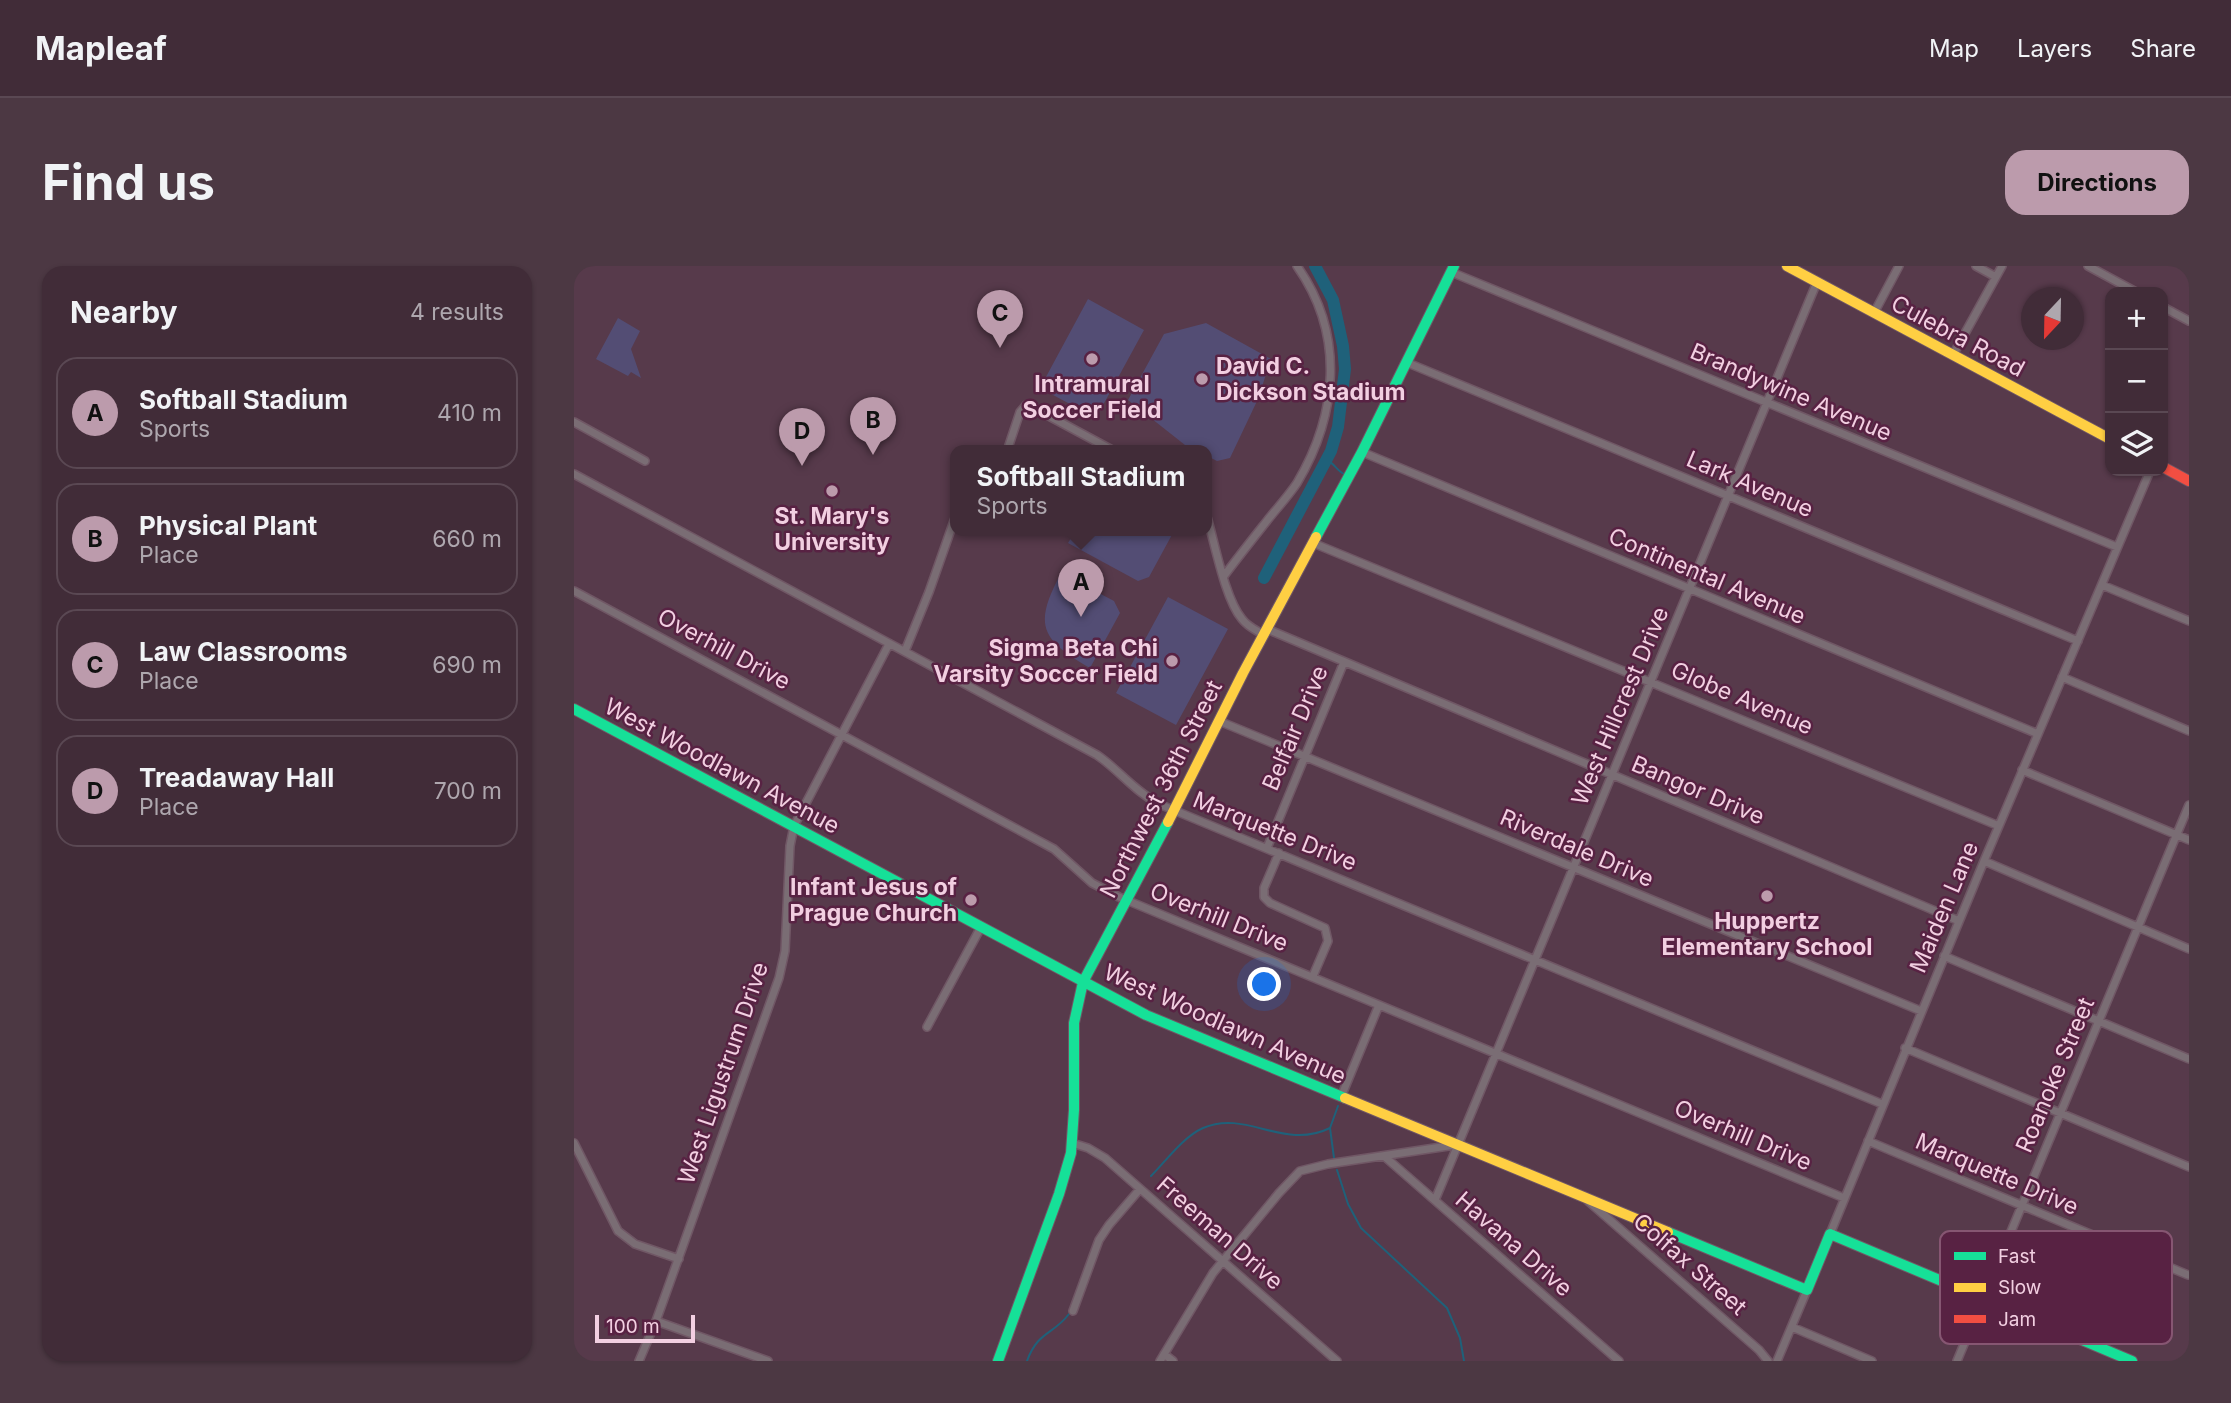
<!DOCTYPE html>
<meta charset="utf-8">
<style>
:root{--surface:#412c38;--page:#4c3843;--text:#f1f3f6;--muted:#aea7ae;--line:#5a4853;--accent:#bc9bac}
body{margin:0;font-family:Inter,sans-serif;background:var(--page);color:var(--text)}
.controls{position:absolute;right:21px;top:21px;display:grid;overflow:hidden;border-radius:14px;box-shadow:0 2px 5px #0004}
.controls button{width:63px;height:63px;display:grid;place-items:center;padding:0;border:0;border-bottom:2px solid var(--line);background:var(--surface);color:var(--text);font:35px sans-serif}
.compass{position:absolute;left:1447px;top:21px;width:63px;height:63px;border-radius:50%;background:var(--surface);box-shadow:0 2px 5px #0004;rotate:202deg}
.scale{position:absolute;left:21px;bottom:18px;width:100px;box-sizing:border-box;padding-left:7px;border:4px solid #f2cfe1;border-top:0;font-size:19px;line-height:24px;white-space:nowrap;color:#f2cfe1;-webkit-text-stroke:5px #582243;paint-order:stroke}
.you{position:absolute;left:691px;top:719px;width:24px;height:24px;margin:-18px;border:5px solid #fff;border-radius:50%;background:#1a73e8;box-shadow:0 0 0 10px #1a73e833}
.badge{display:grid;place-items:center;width:46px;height:46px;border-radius:50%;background:var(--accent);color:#111;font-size:23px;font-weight:700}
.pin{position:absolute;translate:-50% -58px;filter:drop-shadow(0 2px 4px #0008)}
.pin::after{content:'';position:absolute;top:37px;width:24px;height:21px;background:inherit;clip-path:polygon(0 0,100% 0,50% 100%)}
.popup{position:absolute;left:376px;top:179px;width:262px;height:91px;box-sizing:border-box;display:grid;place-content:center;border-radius:14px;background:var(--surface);filter:drop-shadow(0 2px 5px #0005);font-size:23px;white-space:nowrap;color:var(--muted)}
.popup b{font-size:26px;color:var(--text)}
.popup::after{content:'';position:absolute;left:50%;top:100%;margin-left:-14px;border:14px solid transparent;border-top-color:var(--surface)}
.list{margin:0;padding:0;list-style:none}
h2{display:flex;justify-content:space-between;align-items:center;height:91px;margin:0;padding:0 28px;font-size:30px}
h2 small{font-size:23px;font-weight:400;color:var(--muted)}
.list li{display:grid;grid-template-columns:46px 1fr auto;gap:21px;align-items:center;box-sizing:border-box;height:112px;margin:0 14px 14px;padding:0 14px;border:2px solid var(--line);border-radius:21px}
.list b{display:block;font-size:26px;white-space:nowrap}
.list p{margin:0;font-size:23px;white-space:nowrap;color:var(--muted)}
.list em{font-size:23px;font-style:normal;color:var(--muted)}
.icon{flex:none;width:38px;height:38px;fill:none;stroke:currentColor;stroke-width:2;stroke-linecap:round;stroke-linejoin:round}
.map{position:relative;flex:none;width:1615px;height:1095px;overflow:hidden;border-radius:21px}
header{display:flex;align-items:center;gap:42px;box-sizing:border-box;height:98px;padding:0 35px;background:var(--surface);border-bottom:2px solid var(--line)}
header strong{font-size:33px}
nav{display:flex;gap:38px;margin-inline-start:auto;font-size:24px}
.intro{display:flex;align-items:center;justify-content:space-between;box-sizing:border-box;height:168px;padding:0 42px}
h1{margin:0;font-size:49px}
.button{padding:18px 32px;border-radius:21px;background:var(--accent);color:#111;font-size:24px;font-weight:700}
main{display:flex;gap:42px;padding:0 42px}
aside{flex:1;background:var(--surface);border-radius:21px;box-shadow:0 2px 5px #0004}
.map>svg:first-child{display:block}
.green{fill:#534d74}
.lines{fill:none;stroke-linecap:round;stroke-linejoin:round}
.stream{stroke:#1f617a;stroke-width:2}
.river{stroke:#1f617a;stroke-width:12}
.street-casing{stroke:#705765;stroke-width:10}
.fast-casing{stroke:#705765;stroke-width:12}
.slow-casing{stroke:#705765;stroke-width:12}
.jam-casing{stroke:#705765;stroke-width:12}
.street{stroke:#7a6d74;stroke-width:7}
.fast{stroke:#16e098;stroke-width:10}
.slow{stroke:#ffcf43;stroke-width:10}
.jam{stroke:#f24e42;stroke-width:10}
.poi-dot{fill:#bc9bac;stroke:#582243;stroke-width:2.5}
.labels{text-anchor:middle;stroke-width:5;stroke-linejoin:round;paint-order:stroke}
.street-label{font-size:23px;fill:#f2cfe1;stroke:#582243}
.poi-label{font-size:23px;font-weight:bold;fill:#f2cfe1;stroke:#582243}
.key{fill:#582243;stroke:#865672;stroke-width:2}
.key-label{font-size:19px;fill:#f2cfe1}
</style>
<header>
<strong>Mapleaf</strong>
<nav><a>Map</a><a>Layers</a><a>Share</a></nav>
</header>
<div class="intro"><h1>Find us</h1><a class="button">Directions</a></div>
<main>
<aside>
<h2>Nearby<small>4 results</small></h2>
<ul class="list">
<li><span class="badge">A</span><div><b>Softball Stadium</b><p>Sports</p></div><em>410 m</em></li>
<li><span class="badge">B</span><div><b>Physical Plant</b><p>Place</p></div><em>660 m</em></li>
<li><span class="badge">C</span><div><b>Law Classrooms</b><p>Place</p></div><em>690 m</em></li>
<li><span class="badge">D</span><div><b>Treadaway Hall</b><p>Place</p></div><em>700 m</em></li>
</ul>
</aside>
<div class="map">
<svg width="1615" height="1095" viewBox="0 0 1615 1095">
<rect width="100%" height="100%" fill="#573a4b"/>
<path class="green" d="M514,33L570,64L522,152L466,122Z
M44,52L66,65L57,83L67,112L57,106L54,110L22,93Z
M632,57L697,93L684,133L656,192L643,195L633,190V185H623L611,179L554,134L590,68Z
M501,265H600L575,311L564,315L494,277Z
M487,307L540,335L546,347L516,402C465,373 460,358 487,307Z
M594,331L654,363L602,459L542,427Z"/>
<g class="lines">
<path class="stream" d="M753,194C761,198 763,205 770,208
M760,892L756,862L764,840
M763,904L774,938L787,962L873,1042L886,1072L890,1095
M577,910C592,895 609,871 629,862C673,843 709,885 756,862
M453,1095C464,1065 479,1069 495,1048"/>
<path class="river" d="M690,312L757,185L764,161L771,103L769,80L759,34L741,0"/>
<defs>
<path id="street" d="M1402,0L1422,11
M1514,0L1562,26
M877,6L1543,281
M1589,41L1615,55
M1300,47L1325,0
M1379,89L1428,0
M834,97L1504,375
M0,156L71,195
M433,185L446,146L452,139L460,142L540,185
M788,186L1464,468
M0,208L523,489C545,504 560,525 585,538L1308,838
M633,251C641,278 651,333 668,353C674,361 682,364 690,369
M739,277L1425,560
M650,310C665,290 681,270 696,251C705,240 715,229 723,217C764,148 771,68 723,0
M1528,319L1615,355
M0,325L480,583L518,617L545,631L1270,932
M693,363L1385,655
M331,385L355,326L381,252
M1488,411L1615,465
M645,455L1347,745
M1448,504L1615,574
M693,582L770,396
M705,587L690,622V631L696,637L751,662L754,675L739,710
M1410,595L1615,683
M1370,690L1615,793
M353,761L407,661
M1331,782L1615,901
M767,831L805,739
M1294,875L1614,1009
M0,877L44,965L61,978L105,993
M498,877L514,882L531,892L763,1095
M810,890L1045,1095
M861,934L1243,16
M1014,935L1185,1084L1194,1095
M1256,968L1410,595L1576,205
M499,1045L525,974L535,959L566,923
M82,1055L194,1095
M1218,1061L1298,1095
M590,1088L599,1095
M65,1095L82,1055L205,712L211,685L216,580L220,560L315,378
M586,1095L639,1007L705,927L726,905L754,898L881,879
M1203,1095L1233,1024
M1383,1095L1615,539"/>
<path id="fast" d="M742,271L788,186L880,0
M0,443L572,749L771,832
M1094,966L1233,1024L1256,968L1558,1095
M424,1095L485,928L497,887L500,844V757L509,716L594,556"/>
<path id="slow" d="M1213,0L1536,173
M594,556L669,407L742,271
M771,832L1094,966"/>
<path id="jam" d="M1589,201L1615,215"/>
</defs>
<use href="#street" class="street-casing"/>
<use href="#fast" class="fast-casing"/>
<use href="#slow" class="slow-casing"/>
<use href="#jam" class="jam-casing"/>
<use href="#street" class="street"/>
<use href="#fast" class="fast"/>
<use href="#slow" class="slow"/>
<use href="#jam" class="jam"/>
</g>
<g class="poi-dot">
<circle cx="518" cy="93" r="7"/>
<circle cx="628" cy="113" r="7"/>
<circle cx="258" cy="225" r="7"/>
<circle cx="598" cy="395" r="7"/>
<circle cx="1193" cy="630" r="7"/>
<circle cx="397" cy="634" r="7"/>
</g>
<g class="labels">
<g class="street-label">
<text transform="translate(1384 70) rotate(28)" y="8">Culebra Road</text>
<text transform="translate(1217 126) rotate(23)" y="8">Brandywine Avenue</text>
<text transform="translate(1176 218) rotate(23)" y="8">Lark Avenue</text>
<text transform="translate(1133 310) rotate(23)" y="8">Continental Avenue</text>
<text transform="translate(150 383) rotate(28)" y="8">Overhill Drive</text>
<text transform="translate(1168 432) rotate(23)" y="8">Globe Avenue</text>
<text transform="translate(1046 440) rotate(-67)" y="8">West Hillcrest Drive</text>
<text transform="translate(721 462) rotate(-67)" y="8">Belfair Drive</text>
<text transform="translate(148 500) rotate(28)" y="8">West Woodlawn Avenue</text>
<text transform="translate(587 523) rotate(-63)" y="8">Northwest 36th Street</text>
<text transform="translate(1124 524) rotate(23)" y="8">Bangor Drive</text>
<text transform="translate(701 565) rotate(22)" y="8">Marquette Drive</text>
<text transform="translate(1003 582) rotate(23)" y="8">Riverdale Drive</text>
<text transform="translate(1370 641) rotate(-67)" y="8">Maiden Lane</text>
<text transform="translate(645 651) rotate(22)" y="8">Overhill Drive</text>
<text transform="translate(651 758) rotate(24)" y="8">West Woodlawn Avenue</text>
<text transform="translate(149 807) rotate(-71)" y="8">West Ligustrum Drive</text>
<text transform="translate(1481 809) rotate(-67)" y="8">Roanoke Street</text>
<text transform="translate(1169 869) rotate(23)" y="8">Overhill Drive</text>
<text transform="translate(1423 908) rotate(23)" y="8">Marquette Drive</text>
<text transform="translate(646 967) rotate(41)" y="8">Freeman Drive</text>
<text transform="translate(940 978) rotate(41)" y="8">Havana Drive</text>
<text transform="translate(1116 998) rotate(41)" y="8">Colfax Street</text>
</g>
<g class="poi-label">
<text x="642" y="108" text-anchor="start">David C.<tspan x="642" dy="26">Dickson Stadium</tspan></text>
<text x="518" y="126">Intramural<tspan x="518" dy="26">Soccer Field</tspan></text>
<text x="258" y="258">St. Mary's<tspan x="258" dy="26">University</tspan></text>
<text x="584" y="390" text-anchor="end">Sigma Beta Chi<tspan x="584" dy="26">Varsity Soccer Field</tspan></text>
<text x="383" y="629" text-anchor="end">Infant Jesus of<tspan x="383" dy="26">Prague Church</tspan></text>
<text x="1193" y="663">Huppertz<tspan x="1193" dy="26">Elementary School</tspan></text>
</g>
</g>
<rect x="1366" y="965" width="232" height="113" rx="10" class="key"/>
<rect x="1380" y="986" width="32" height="8" fill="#16e098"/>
<rect x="1380" y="1017" width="32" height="9" fill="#ffcf43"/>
<rect x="1380" y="1049" width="32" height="8" fill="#f24e42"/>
<g class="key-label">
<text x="1424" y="997">Fast</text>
<text x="1424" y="1028">Slow</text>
<text x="1424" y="1060">Jam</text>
</g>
</svg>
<div class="controls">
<button>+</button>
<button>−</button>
<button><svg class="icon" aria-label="layers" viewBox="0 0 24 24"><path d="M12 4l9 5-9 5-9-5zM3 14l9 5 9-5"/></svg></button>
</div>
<svg class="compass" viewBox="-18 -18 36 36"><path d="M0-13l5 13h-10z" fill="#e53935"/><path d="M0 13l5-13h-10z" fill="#aea7ae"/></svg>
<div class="scale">100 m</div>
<div class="you"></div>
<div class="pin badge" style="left:507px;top:351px">A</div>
<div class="popup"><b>Softball Stadium</b>Sports</div>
<div class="pin badge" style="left:299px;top:189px">B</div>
<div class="pin badge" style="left:426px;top:82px">C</div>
<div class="pin badge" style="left:228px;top:200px">D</div>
</div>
</main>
